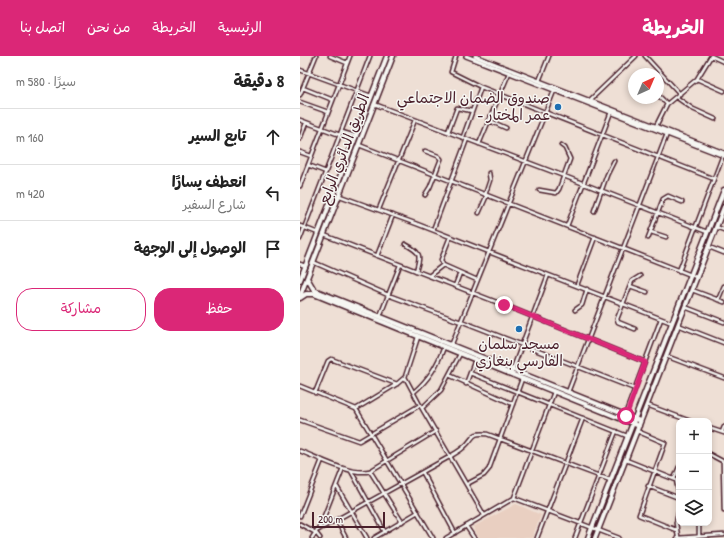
<!DOCTYPE html>
<html lang="ar">
<meta charset="utf-8">
<style>
:root{--surface:#fff;--page:#f6f6f6;--text:#222;--muted:#767676;--line:#e0e0e0;--accent:#db2777}
body{margin:0;font-family:"Patrick Hand","Playpen Sans Arabic",sans-serif;background:var(--page);color:var(--text);direction:rtl}
.controls{position:absolute;right:12px;bottom:12px;display:grid;overflow:hidden;border-radius:8px;box-shadow:0 2px 6px #0003}
.controls button{width:36px;height:36px;display:grid;place-items:center;padding:0;border:0;border-bottom:1px solid var(--line);background:var(--surface);color:var(--text);font:20px sans-serif}
.compass{position:absolute;left:328px;top:12px;width:36px;height:36px;border-radius:50%;background:var(--surface);box-shadow:0 2px 6px #0003;rotate:44deg}
.scale{position:absolute;left:12px;bottom:10px;width:73px;box-sizing:border-box;padding-left:4px;border:2px solid #4a1f2b;border-top:0;font-size:11px;line-height:14px;white-space:nowrap;color:#4a1f2b;-webkit-text-stroke:3px #f6f6f2;paint-order:stroke}
.stop{position:absolute;width:12px;height:12px;margin:-9px;border:3px solid #db2777;border-radius:50%;background:#fff}
.stop.end{background:#db2777;border-color:#fff;box-shadow:0 1px 4px #0008}
.list{margin:0;padding:0;list-style:none}
h2{display:flex;justify-content:space-between;align-items:center;height:52px;margin:0;padding:0 16px;font-size:17px}
h2 small{font-size:13px;font-weight:400;color:var(--muted)}
.list li{display:grid;grid-template-columns:26px 1fr auto;gap:12px;align-items:center;box-sizing:border-box;height:56px;padding:0 16px;border-top:1px solid var(--line)}
.list b{display:block;font-size:15px;white-space:nowrap}
.list p{margin:0;font-size:13px;white-space:nowrap;color:var(--muted)}
.list em{font-size:13px;font-style:normal;color:var(--muted)}
.actions{display:flex;gap:8px;padding:12px 16px}
.actions a{flex:1;padding:9px 0;border:1px solid var(--accent);border-radius:16px;text-align:center;font-size:14px;color:var(--accent)}
.actions .main{background:var(--accent);color:#fff}
.icon{flex:none;width:22px;height:22px;fill:none;stroke:currentColor;stroke-width:2;stroke-linecap:round;stroke-linejoin:round}
.map{position:relative;flex:none;width:424px;height:482px;overflow:hidden;direction:ltr}
header{display:flex;align-items:center;gap:24px;box-sizing:border-box;height:56px;padding:0 20px;background:var(--accent);color:#fff}
header strong{font-size:19px}
nav{display:flex;gap:22px;margin-inline-start:auto;font-size:14px}
main{display:flex}
aside{flex:1;background:var(--surface)}
.map>svg:first-child{display:block}
.built{fill:#e9cfc1}
.lines{fill:none;stroke-linecap:round;stroke-linejoin:round}
.minor-casing{stroke:#4a1f2b;stroke-width:5.5}
.tertiary-casing{stroke:#4a1f2b;stroke-width:6}
.primary-casing{stroke:#4a1f2b;stroke-width:7}
.minor{stroke:#f6f6f2;stroke-width:2.5}
.tertiary{stroke:#f6f6f2;stroke-width:3}
.primary{stroke:#f6f6f2;stroke-width:4}
.route{stroke:#db2777;stroke-width:5}
.poi-dot{fill:#1f6fb2;stroke:#f6f6f2;stroke-width:1.5}
.labels{text-anchor:middle;stroke-width:3;stroke-linejoin:round;paint-order:stroke}
.poi-label{font-size:15px;fill:#4a1f2b;stroke:#f6f6f2;text-anchor:end}
.street-label{font-size:15px;fill:#4a1f2b;stroke:#f6f6f2}
</style>
<header>
<strong>الخريطة</strong>
<nav><a>الرئيسية</a><a>الخريطة</a><a>من نحن</a><a>اتصل بنا</a></nav>
</header>
<main>
<div class="map">
<svg width="424" height="482" viewBox="0 0 424 482">
<rect width="100%" height="100%" fill="#eedfd5"/>
<filter id="ink" filterUnits="userSpaceOnUse"><feTurbulence type="fractalNoise" baseFrequency=".025" numOctaves="2"/><feDisplacementMap in="SourceGraphic" scale="8" xChannelSelector="R" yChannelSelector="G"/><feConvolveMatrix kernelMatrix="1 2 1 2 8 2 1 2 1" color-interpolation-filters="sRGB"/></filter>
<g filter="url(#ink)">
<path class="built" d="M216,448L241,459L232,482H179L173,471Z"/>
<g class="lines">
<defs>
<path id="minor" d="M30,0L47,7
M156,0L151,16L181,31L414,123
M345,0L380,38
M411,0L424,6
M0,14L71,40
M397,23L424,35
M239,25L249,0
M3,32L33,44
M0,39L16,0
M358,39L367,48
M376,41L393,53L415,63
M290,44L336,0
M0,46L28,56
M74,48L264,120L407,176
M0,64L40,79
M188,64L206,72
M356,70L367,48L397,23L411,0
M42,76L55,80
M148,76L157,52L172,55
M163,81L181,31
M0,83L6,67
M179,88L209,17
M59,89L396,221
M0,96L11,100
M8,109L26,116
M0,130L50,0
M239,134L256,137L259,133L270,103L265,92L261,89
M125,139L130,131L141,103L138,100L125,95
M185,139L190,124L189,117
M40,140L117,168L372,267
M79,153L115,64
M294,155L307,119L314,105
M179,157L187,139
M0,170L18,177
M267,170L311,56
M416,171L424,174
M133,174L167,83
M351,176L366,181
M24,179L204,249L345,306
M348,182L363,143L368,140L382,146
M0,183L70,0
M105,188C121,197 121,198 116,215
M409,191L424,197
M77,200L93,159
M13,206L88,239L161,266
M0,208L5,210
M143,209L177,224
M143,209L141,204L150,181
M379,215L423,99
M129,220L143,209
M277,229L295,181
M155,230L160,217
M330,230L347,236
M392,234L424,246
M418,244L424,230
M385,251L424,266
M275,254L282,249L287,233
M80,260L100,209
M161,265L335,333
M378,269L424,287
M335,273L318,266L317,263L332,225L340,220
M151,290L254,35
M366,300L424,322
M170,317L327,380
M211,318L248,219
M149,319L213,348
M105,321L120,349
M166,328L175,304
M0,330L56,353L133,482
M114,336C129,323 137,310 144,291
M268,336L367,78
M15,337L28,305L31,303L97,328
M347,349L390,365
M122,352L141,334L160,298
M56,353L97,328L105,321L118,281
M325,359L361,263
M0,364L59,385L120,349L184,459
M409,372L424,377
M337,375L365,387L339,459L376,474
M422,376L424,371
M0,395C19,402 51,420 70,415L136,375
M409,398L424,406
M326,404L376,424L379,439
M423,406L424,454
M51,415L85,476
M70,415L102,466
M123,417L155,477
M374,423L379,411
M167,428L184,419L189,413L222,323
M348,430L379,442
M37,431L67,482
M214,442L319,482
M0,460L22,404
M37,465L46,482
M399,467V480
M0,468L16,477L20,482
M166,470L174,482
M18,474L151,400C155,397 160,395 164,391C175,382 170,376 187,378L310,424
M378,481L376,467L379,454
M12,482L21,468L43,412
M74,482L118,456
M146,482L214,442L254,336
M237,482L283,362
M275,482L316,375
M377,482L424,479"/>
<path id="tertiary" d="M166,0L424,100
M175,0L424,97"/>
<path id="primary" d="M7,222L14,234L340,365
M0,224L87,0
M0,240L93,0
M0,242L6,238H14L339,370
M288,482L424,134
M295,482L424,151"/>
</defs>
<use href="#minor" class="minor-casing"/>
<use href="#tertiary" class="tertiary-casing"/>
<use href="#primary" class="primary-casing"/>
<use href="#minor" class="minor"/>
<use href="#tertiary" class="tertiary"/>
<use href="#primary" class="primary"/>
</g>
</g>
<g class="lines" filter="url(#ink)">
<path class="route" d="M204,249L345,306L326,360"/>
</g>
<g class="poi-dot">
<circle cx="258" cy="51" r="4"/>
<circle cx="219" cy="273" r="4"/>
</g>
<g class="labels">
<g class="poi-label">
<text x="250" y="47">صندوق الضمان الاجتماعي<tspan x="250" dy="17">- عمر المختار</tspan></text>
<text x="219" y="293" text-anchor="middle">مسجد سلمان<tspan x="219" dy="17">الفارسي بنغازي</tspan></text>
</g>
<g class="street-label">
<text transform="translate(44 93) rotate(-69)" y="5">الطريق الدائري الرابع</text>
</g>
</g>
</svg>
<div class="controls">
<button>+</button>
<button>−</button>
<button><svg class="icon" aria-label="layers" viewBox="0 0 24 24"><path d="M12 4l9 5-9 5-9-5zM3 14l9 5 9-5"/></svg></button>
</div>
<svg class="compass" viewBox="-18 -18 36 36"><path d="M0-13l5 13h-10z" fill="#e53935"/><path d="M0 13l5-13h-10z" fill="#767676"/></svg>
<div class="scale">200 m</div>
<div class="stop" style="left:326px;top:360px"></div>
<div class="stop end" style="left:204px;top:249px"></div>
</div>
<aside>
<h2>8 دقيقة<small>سيرًا · 580 m</small></h2>
<ul class="list">
<li><svg class="icon" aria-label="ahead" viewBox="0 0 24 24"><path d="M12 20V5M6 11l6-6 6 6"/></svg><div><b>تابع السير</b></div><em>160 m</em></li>
<li><svg class="icon" aria-label="left" viewBox="0 0 24 24"><path d="M17 20v-9H6M10 6l-5 5 5 5"/></svg><div><b>انعطف يسارًا</b><p>شارع السفير</p></div><em>420 m</em></li>
<li><svg class="icon" aria-label="arrive" viewBox="0 0 24 24"><path d="M6 21V4h12l-3 4 3 4H6"/></svg><div><b>الوصول إلى الوجهة</b></div></li>
</ul>
<div class="actions"><a class="main">حفظ</a><a>مشاركة</a></div>
</aside>
</main>
